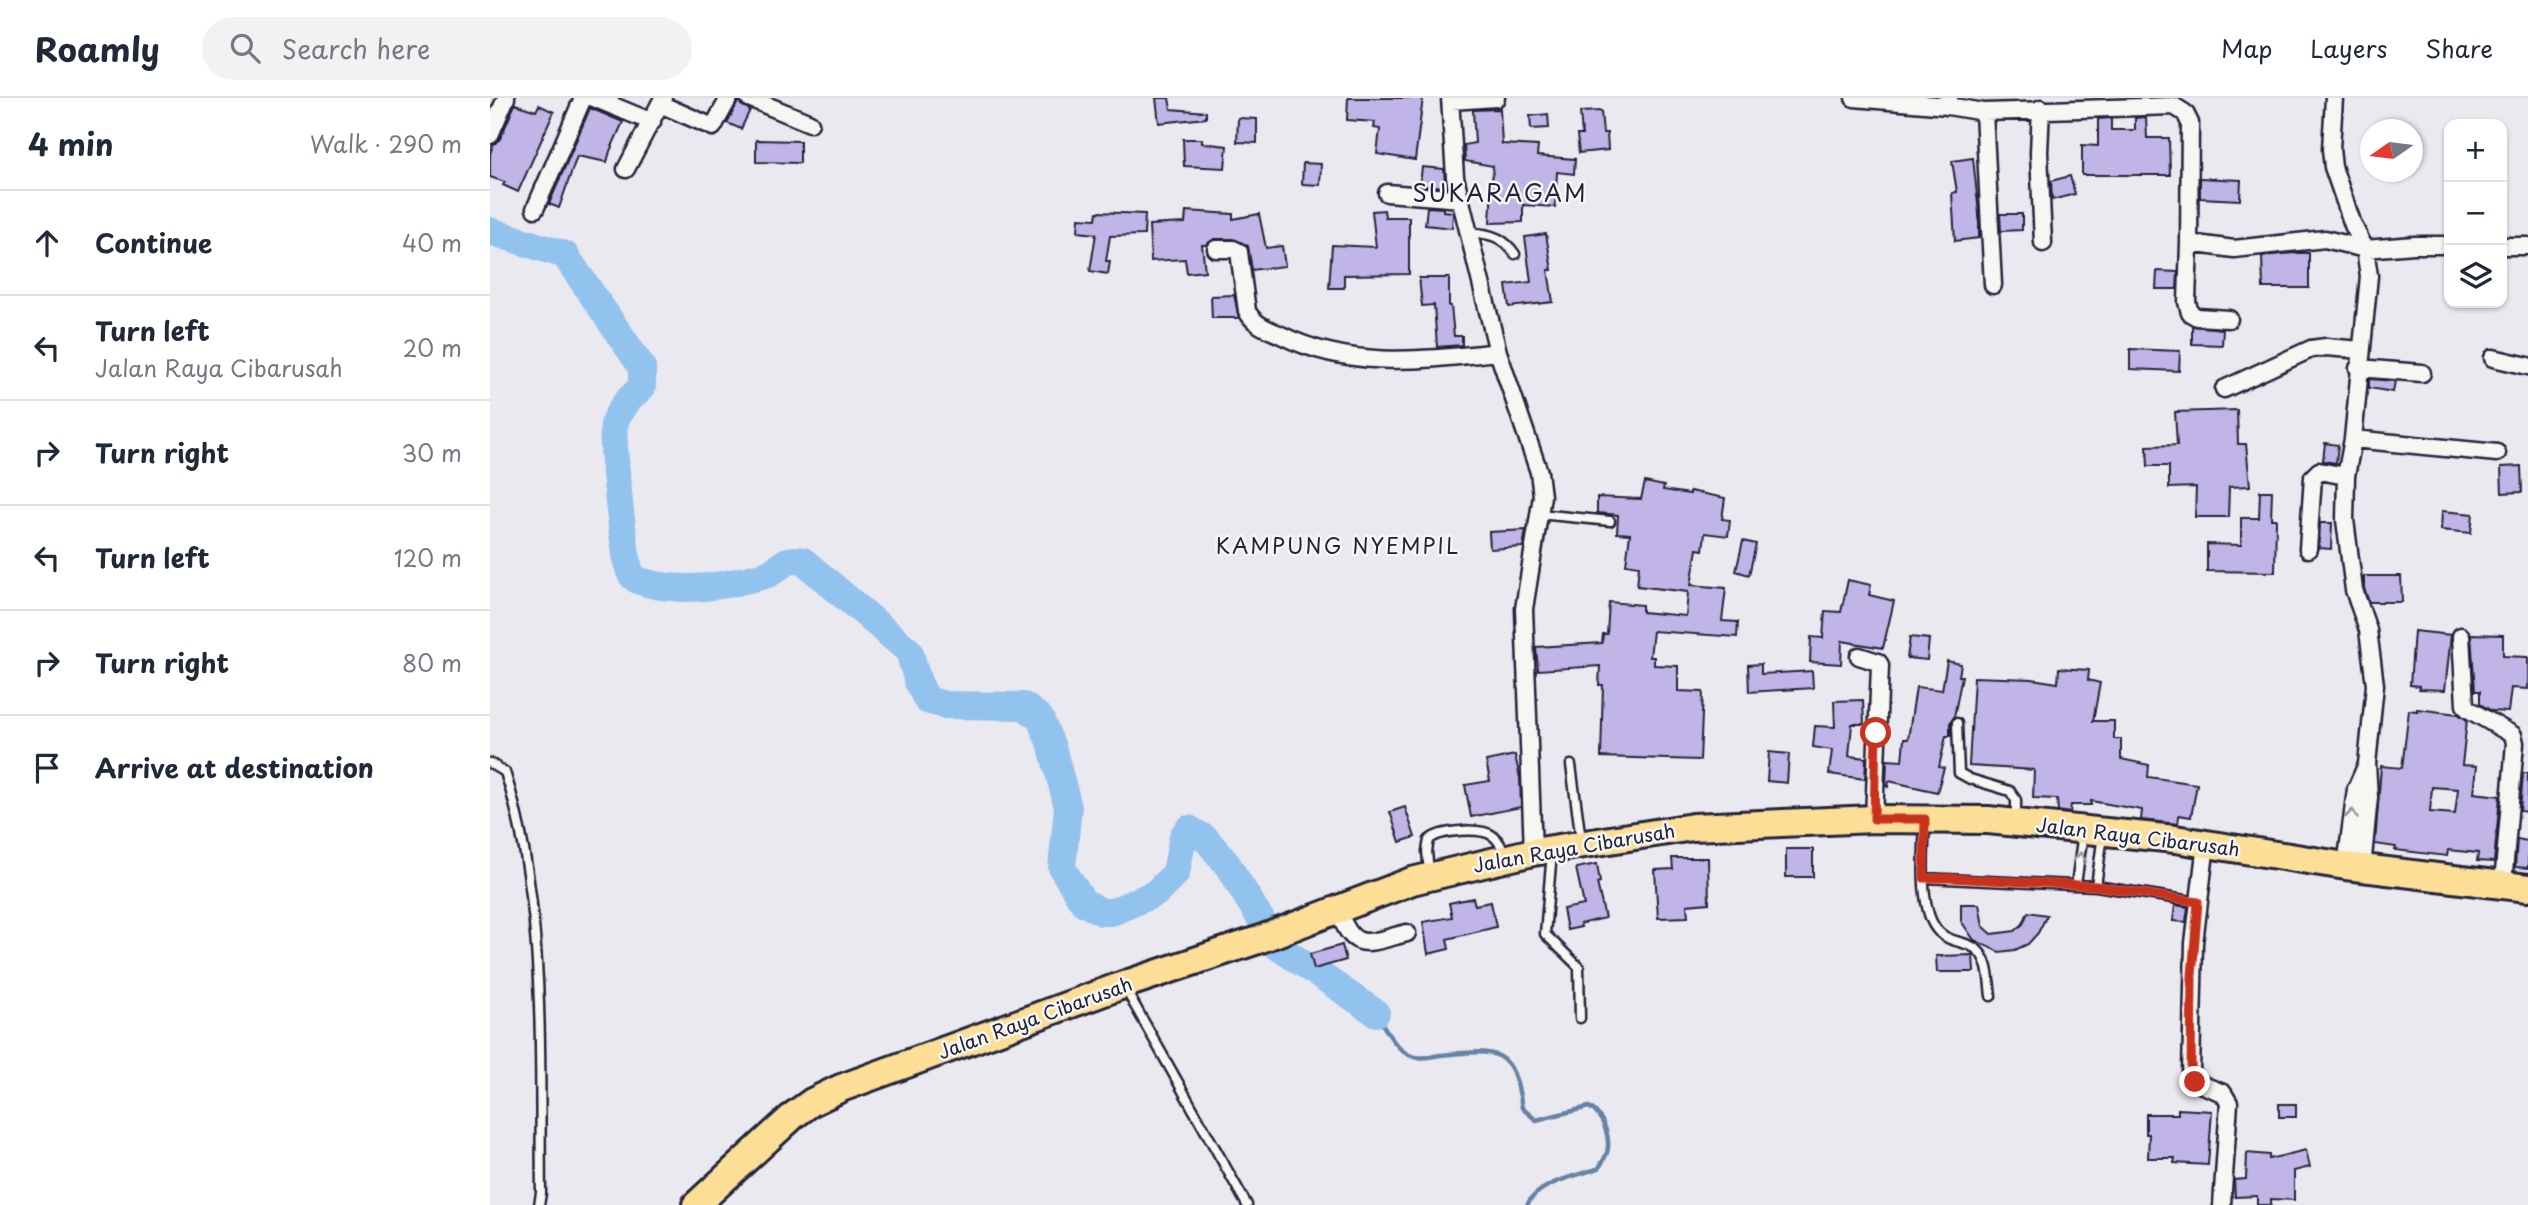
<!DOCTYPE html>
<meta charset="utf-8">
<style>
:root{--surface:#fff;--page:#f2f2f3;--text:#1f2937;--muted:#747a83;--line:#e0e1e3}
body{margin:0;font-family:"Playpen Sans",sans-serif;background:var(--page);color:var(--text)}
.controls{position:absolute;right:21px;top:21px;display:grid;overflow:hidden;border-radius:14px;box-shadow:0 2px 5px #0004}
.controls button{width:63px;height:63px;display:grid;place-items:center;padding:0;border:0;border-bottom:2px solid var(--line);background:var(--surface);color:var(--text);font:35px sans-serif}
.compass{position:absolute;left:1870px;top:21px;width:63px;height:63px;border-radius:50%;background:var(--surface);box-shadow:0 2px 5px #0004;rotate:256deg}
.stop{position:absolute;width:21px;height:21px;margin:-16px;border:5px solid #c8321e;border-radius:50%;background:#fff}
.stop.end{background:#c8321e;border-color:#fff;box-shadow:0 2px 7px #0008}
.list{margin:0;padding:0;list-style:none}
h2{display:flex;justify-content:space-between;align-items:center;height:91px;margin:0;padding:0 28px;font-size:30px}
h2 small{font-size:23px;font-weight:400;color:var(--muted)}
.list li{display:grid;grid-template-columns:46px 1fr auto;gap:21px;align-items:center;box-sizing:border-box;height:105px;padding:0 28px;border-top:2px solid var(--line)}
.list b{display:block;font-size:26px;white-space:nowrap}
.list p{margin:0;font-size:23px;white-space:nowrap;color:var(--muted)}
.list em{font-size:23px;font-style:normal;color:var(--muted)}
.icon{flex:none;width:38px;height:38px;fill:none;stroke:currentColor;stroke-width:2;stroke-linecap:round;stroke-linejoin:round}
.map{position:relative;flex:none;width:2038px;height:1107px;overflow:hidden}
header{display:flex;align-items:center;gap:42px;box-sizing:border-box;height:98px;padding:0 35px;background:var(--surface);border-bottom:2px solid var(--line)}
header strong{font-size:33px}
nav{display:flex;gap:38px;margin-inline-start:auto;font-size:24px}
.search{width:490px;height:63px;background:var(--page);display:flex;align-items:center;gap:18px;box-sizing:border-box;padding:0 24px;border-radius:38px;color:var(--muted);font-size:26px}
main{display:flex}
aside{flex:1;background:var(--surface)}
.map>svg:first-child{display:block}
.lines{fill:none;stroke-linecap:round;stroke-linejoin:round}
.stream{stroke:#6583a6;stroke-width:4.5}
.river{stroke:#92c3ee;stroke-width:28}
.building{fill:#c0b5e6;stroke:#22223b;stroke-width:2;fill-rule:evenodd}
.service-casing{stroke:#22223b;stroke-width:13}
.minor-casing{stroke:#22223b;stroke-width:21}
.primary-casing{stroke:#22223b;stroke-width:32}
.service{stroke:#f6f6f2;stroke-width:8}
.minor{stroke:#f6f6f2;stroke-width:16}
.primary{stroke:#fcde96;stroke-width:26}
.oneway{stroke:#9797a0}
.route{stroke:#c8321e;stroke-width:9}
.labels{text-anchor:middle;stroke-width:5;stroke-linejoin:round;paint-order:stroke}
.street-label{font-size:19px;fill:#22223b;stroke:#f6f6f2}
.neighbourhood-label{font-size:21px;letter-spacing:2px;fill:#22223b;stroke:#f6f6f2}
.quarter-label{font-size:23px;letter-spacing:2px;fill:#22223b;stroke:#f6f6f2}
</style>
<header>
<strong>Roamly</strong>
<div class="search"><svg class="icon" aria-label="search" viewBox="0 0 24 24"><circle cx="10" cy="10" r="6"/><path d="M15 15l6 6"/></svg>Search here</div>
<nav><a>Map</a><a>Layers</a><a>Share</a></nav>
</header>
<main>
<aside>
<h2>4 min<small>Walk · 290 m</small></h2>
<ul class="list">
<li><svg class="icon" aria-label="ahead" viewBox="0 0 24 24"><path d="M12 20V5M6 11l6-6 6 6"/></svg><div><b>Continue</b></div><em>40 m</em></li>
<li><svg class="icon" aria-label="left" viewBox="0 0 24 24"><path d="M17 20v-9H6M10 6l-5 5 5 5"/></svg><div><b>Turn left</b><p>Jalan Raya Cibarusah</p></div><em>20 m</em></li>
<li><svg class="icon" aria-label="right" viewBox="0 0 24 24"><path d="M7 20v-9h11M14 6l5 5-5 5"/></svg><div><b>Turn right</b></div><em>30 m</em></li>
<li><svg class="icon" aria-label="left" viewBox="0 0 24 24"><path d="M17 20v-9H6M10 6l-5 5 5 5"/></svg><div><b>Turn left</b></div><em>120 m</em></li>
<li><svg class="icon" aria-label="right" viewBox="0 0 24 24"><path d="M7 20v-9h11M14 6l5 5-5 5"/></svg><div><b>Turn right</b></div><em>80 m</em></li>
<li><svg class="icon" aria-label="arrive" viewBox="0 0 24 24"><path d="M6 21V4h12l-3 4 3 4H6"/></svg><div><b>Arrive at destination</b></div></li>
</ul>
</aside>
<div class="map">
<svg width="2038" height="1107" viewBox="0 0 2038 1107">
<rect width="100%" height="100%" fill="#ebe9f0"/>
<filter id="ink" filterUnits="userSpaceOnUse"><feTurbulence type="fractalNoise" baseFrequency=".0143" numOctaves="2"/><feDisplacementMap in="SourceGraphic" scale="14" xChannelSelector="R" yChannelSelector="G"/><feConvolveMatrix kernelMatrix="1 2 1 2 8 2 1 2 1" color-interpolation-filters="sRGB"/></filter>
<g filter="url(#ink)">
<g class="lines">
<path class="stream" d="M886,915C895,930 906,954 924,959C931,961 943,958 951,957C1008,951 1023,949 1032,1010L1046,1022L1099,1009C1113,1017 1121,1039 1117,1055C1115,1060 1111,1066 1109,1070C1087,1078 1048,1084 1037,1107"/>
<path class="river" d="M0,133L75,157L152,269V289C139,301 129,309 124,327C121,340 134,464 141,476C143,480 149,483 153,484C194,496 235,488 275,477C292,472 291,458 313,463L419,553L428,584L437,602L455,607L534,608L550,620L562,649L578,709L572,770L593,804L612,814H622L666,795L686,775L693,738L699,731L716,741L737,766L787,848L886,915"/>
</g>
<path class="building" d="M666,0H679L681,11L716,14V20L669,25Z
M858,0H933L925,62L887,56L890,31L884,30L885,24L857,22Z
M249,2L251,7L260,12L251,31L237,25Z
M25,6L46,13L49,7L64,14L28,94L13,87L15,84L0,79V56L3,47L10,41Z
M100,10L133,24L120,53L117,64L87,58L69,110L59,106Z
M1010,11L1012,46L1048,48L1047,58L1085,61L1084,76L1067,74L1065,109L1033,107V124L1000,125L1003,68L975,63L974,47L985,45L983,12Z
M1111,13L1113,35H1117L1118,52L1089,55L1087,37H1092L1090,14Z
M1058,16L1059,30L1041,31L1040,18Z
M1656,19L1657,40H1679L1680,77H1592V47L1608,48V21L1621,20V32H1645V20Z
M748,20L767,21V45L747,44Z
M693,41H712V45L737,48L735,70L694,68Z
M266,42L310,43V65L266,64Z
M1483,60L1489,116V140L1465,143L1462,95L1467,94L1462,63Z
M813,65L831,66L830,87L812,86Z
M932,69L954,71L955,89L930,87Z
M1580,78L1585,96L1562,102L1561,83Z
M1710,80L1751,82L1750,102L1710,100Z
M937,109L953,110V113L963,114L962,130L935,127Z
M894,112L895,119H919V176L854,177V190H839L842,147L886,149L882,113Z
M696,113L743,116V121L769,116L776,150L792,148L795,168L762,172L758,148L743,141H725L716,147H712L715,173L697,175L695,161L661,163L659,127L695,125Z
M607,114L655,116L654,137L620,138L616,163H620L618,176L600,173L606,136L588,134L589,120L606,121Z
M1510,116H1532V132L1511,133Z
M1056,136L1062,172H1058L1063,204L1019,209L1016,187L1041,184L1035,139Z
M1805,155H1819V190H1773L1772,158Z
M1667,173L1688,174L1687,191H1666Z
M929,180H959V208H961L964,238H972V247L947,249L944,207L932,208Z
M744,197L749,220H722L721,198Z
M1702,228L1733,231L1732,247L1702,246Z
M1640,251L1690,253L1689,273L1640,271Z
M1879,281L1905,283L1903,294L1879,290Z
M1747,312L1748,346H1756L1760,388L1739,389L1738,419H1705L1706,389L1679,390V368H1658L1657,348L1687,347L1685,314Z
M1835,345L1848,347L1846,365L1833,363Z
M2031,368L2032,394L2012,395L2011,369Z
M1155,384L1174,388L1173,392L1200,396V393L1235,400L1232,421L1240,422L1238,438L1215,435L1213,452L1207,451L1201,487L1236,490L1232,523L1248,524L1247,539L1163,533L1160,559H1164V567L1188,568V593L1213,594L1210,662L1111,659L1113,587H1109L1110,568L1048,572L1046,549L1112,545L1113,536H1117L1119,504L1152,507V514L1196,518L1198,494L1147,488L1149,468L1136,466L1140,436L1127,435L1128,417L1107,415V399L1151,401Z
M1770,393H1782L1781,421H1786L1785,474L1717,473V446L1751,447V420H1769Z
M1952,413L1983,416L1981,435L1951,432Z
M1830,425H1842L1841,451L1829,450Z
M1036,432L1033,449L1000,451L999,434Z
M1253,443L1266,446L1259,477L1246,473Z
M1874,478H1911L1912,504H1879L1874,490Z
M1358,482L1381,487L1379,497L1404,503L1393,550L1352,543L1351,566L1320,564L1321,539L1333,540L1335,513L1351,514Z
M1924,533L1961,537L1955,592L1929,591V588L1920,587Z
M1981,536L2013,537V558L2038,559V591L2021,590L2018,614L2002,613L1990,606V593H1985Z
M1420,539L1439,541L1437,562L1417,560Z
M1457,563L1471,566L1469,578H1472L1464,619L1460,625V638H1456L1449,669L1454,670L1447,694L1399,683L1398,689L1396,688L1397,662L1412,663L1414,641H1418L1426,589L1452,592Z
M1271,566V576L1322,573L1323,590L1259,594L1258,567Z
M1569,570L1599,572L1598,582L1610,585L1603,623H1624V641H1631V661L1659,667L1658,679L1707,686L1701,719L1689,717L1688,726L1651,722L1652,712L1601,703V707H1581L1580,715L1568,713L1567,701L1543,700L1544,672L1479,668L1484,579L1542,581L1568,585Z
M1373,602L1374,626H1362L1359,658L1376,660L1375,681L1339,676L1342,652L1323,649L1325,628L1345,629L1344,603Z
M1927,611L1968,616L1977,622L1972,667L1987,668L1984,695L2010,698L2004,764L1987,763L1988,755L1958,752L1957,758L1905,752L1906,749L1885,746L1891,668L1912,670L1919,612L1927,613ZM1942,689L1968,691L1965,716L1940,714Z
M1279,654L1299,656L1297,685L1277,683Z
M1025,657L1030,680L1031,709L981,719L975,687L1000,683L996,663Z
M2033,675H2038V714L2030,713Z
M915,709L925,739L910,744L900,714Z
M2027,741L2038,743V770L2025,769Z
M1296,751H1323V779H1296Z
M1182,760H1218L1219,805L1197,807L1198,819L1168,820L1165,772L1183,771Z
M1107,766L1110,784L1107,785L1115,820L1090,826L1091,829L1077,832L1073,811L1094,807L1086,770Z
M983,800L985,807L1001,804L1006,829L957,841L959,851L938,856L933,824L962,819L959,805Z
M1471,806H1489L1493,828L1502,836L1525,833L1533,826L1538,814L1557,817L1548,835L1538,846L1525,852L1509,854L1484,842L1471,823Z
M1685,807L1698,809L1696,824L1683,823Z
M852,847L856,862L824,871L820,856Z
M1483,857L1484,874H1447L1446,858Z
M1789,1006H1806V1019H1789Z
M1688,1011L1722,1013L1718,1067L1684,1065L1685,1060H1658L1659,1036H1656V1016H1688Z
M1816,1052L1820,1069L1804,1073V1102L1781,1101V1107H1767V1098L1745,1099L1744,1082L1756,1081L1757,1055L1779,1057V1061Z"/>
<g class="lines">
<defs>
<path id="service" d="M978,135C998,134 1014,139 1025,156
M1049,416L1120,423
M1467,625L1469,675L1480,681L1520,693L1526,702V721
M0,665L15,674C57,804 49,959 51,1095L49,1107
M1081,667L1091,742
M1435,724C1434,752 1428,814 1449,834C1459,844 1472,843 1483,849C1499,857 1499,882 1501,898
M1062,754L1055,836L1089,869L1090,920
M939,775L937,753L939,742C950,732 991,729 1003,738C1010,743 1012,750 1014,757
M1434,780L1606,788L1708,804
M1586,787L1593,734
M1606,788L1613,736
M635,890L757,1107"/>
<path id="minor" d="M104,0L162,24
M259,0L320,25
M960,0L965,79L1008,254L1049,374L1052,398L1034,511L1043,754
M1364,0L1458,8
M1459,0L1458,8L1494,14L1684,8L1695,15L1700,25L1699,145L1744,151L1835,141L1875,151L1924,147H1959
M1844,0L1841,51L1843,69L1863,127L1875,151L1879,178L1863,341L1856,378L1855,422L1864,492L1878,532L1885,587L1877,666L1879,699L1872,770
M961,3L1006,0
M170,6L223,29L239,0
M1551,10L1549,54L1553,145
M1494,14L1503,187
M0,37L16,0
M136,71L173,0
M897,95L971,101
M45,111L93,0
M1699,145L1697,204L1700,215L1707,219L1739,221
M2012,148H2038
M726,151H743L749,154L757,213C764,227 778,231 791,237C862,272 934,262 1008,254
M2003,260L2038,268
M1868,270L1932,275
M1734,291L1821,251L1836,249L1871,252
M1863,341L2007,355
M1818,451L1823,379L1829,373L1856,378
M1971,538L1975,607L1978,611L2023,637L2025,645L2013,786
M1369,558L1388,564L1390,567L1384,721
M1716,746L1704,845L1701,975L1705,984L1733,995L1739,1005L1732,1107
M1856,768L1866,691L1877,666
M848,811C863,856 877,845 917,835"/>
<path id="primary" d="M206,1107L304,1017L322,1004L351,990L633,887L768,842L922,783L1043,754L1203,729L1384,721L1498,722L1685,741L1856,768L2038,790"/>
</defs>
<use href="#service" class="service-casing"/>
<use href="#minor" class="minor-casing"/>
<use href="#primary" class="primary-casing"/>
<use href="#service" class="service"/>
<use href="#minor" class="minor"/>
<use href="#primary" class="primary"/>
</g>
<defs><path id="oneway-chevron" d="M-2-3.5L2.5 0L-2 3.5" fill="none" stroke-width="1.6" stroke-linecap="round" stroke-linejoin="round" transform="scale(1.75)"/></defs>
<g class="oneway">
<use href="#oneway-chevron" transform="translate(1862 716) rotate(-83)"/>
<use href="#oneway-chevron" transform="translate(1590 759) rotate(-83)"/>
</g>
</g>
<g class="lines" filter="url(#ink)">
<path class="route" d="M1386,635L1384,721H1435L1434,780H1460L1606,788L1708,804L1702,878L1701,975L1705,984"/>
</g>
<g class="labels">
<g class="street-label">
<text transform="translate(1648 739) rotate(7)" y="7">Jalan Raya Cibarusah</text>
<text transform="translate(1084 750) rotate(-10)" y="7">Jalan Raya Cibarusah</text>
<text transform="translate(545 920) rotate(-20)" y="7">Jalan Raya Cibarusah</text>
</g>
<g class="neighbourhood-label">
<text x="848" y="456">KAMPUNG NYEMPIL</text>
</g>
<g class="quarter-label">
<text x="1010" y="104">SUKARAGAM</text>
</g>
</g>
</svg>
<div class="controls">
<button>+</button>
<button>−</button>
<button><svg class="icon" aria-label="layers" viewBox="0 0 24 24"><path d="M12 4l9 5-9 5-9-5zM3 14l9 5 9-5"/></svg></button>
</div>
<svg class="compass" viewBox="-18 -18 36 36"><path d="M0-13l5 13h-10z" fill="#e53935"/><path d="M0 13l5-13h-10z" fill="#747a83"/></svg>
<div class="stop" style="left:1386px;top:635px"></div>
<div class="stop end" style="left:1705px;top:984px"></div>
</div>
</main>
